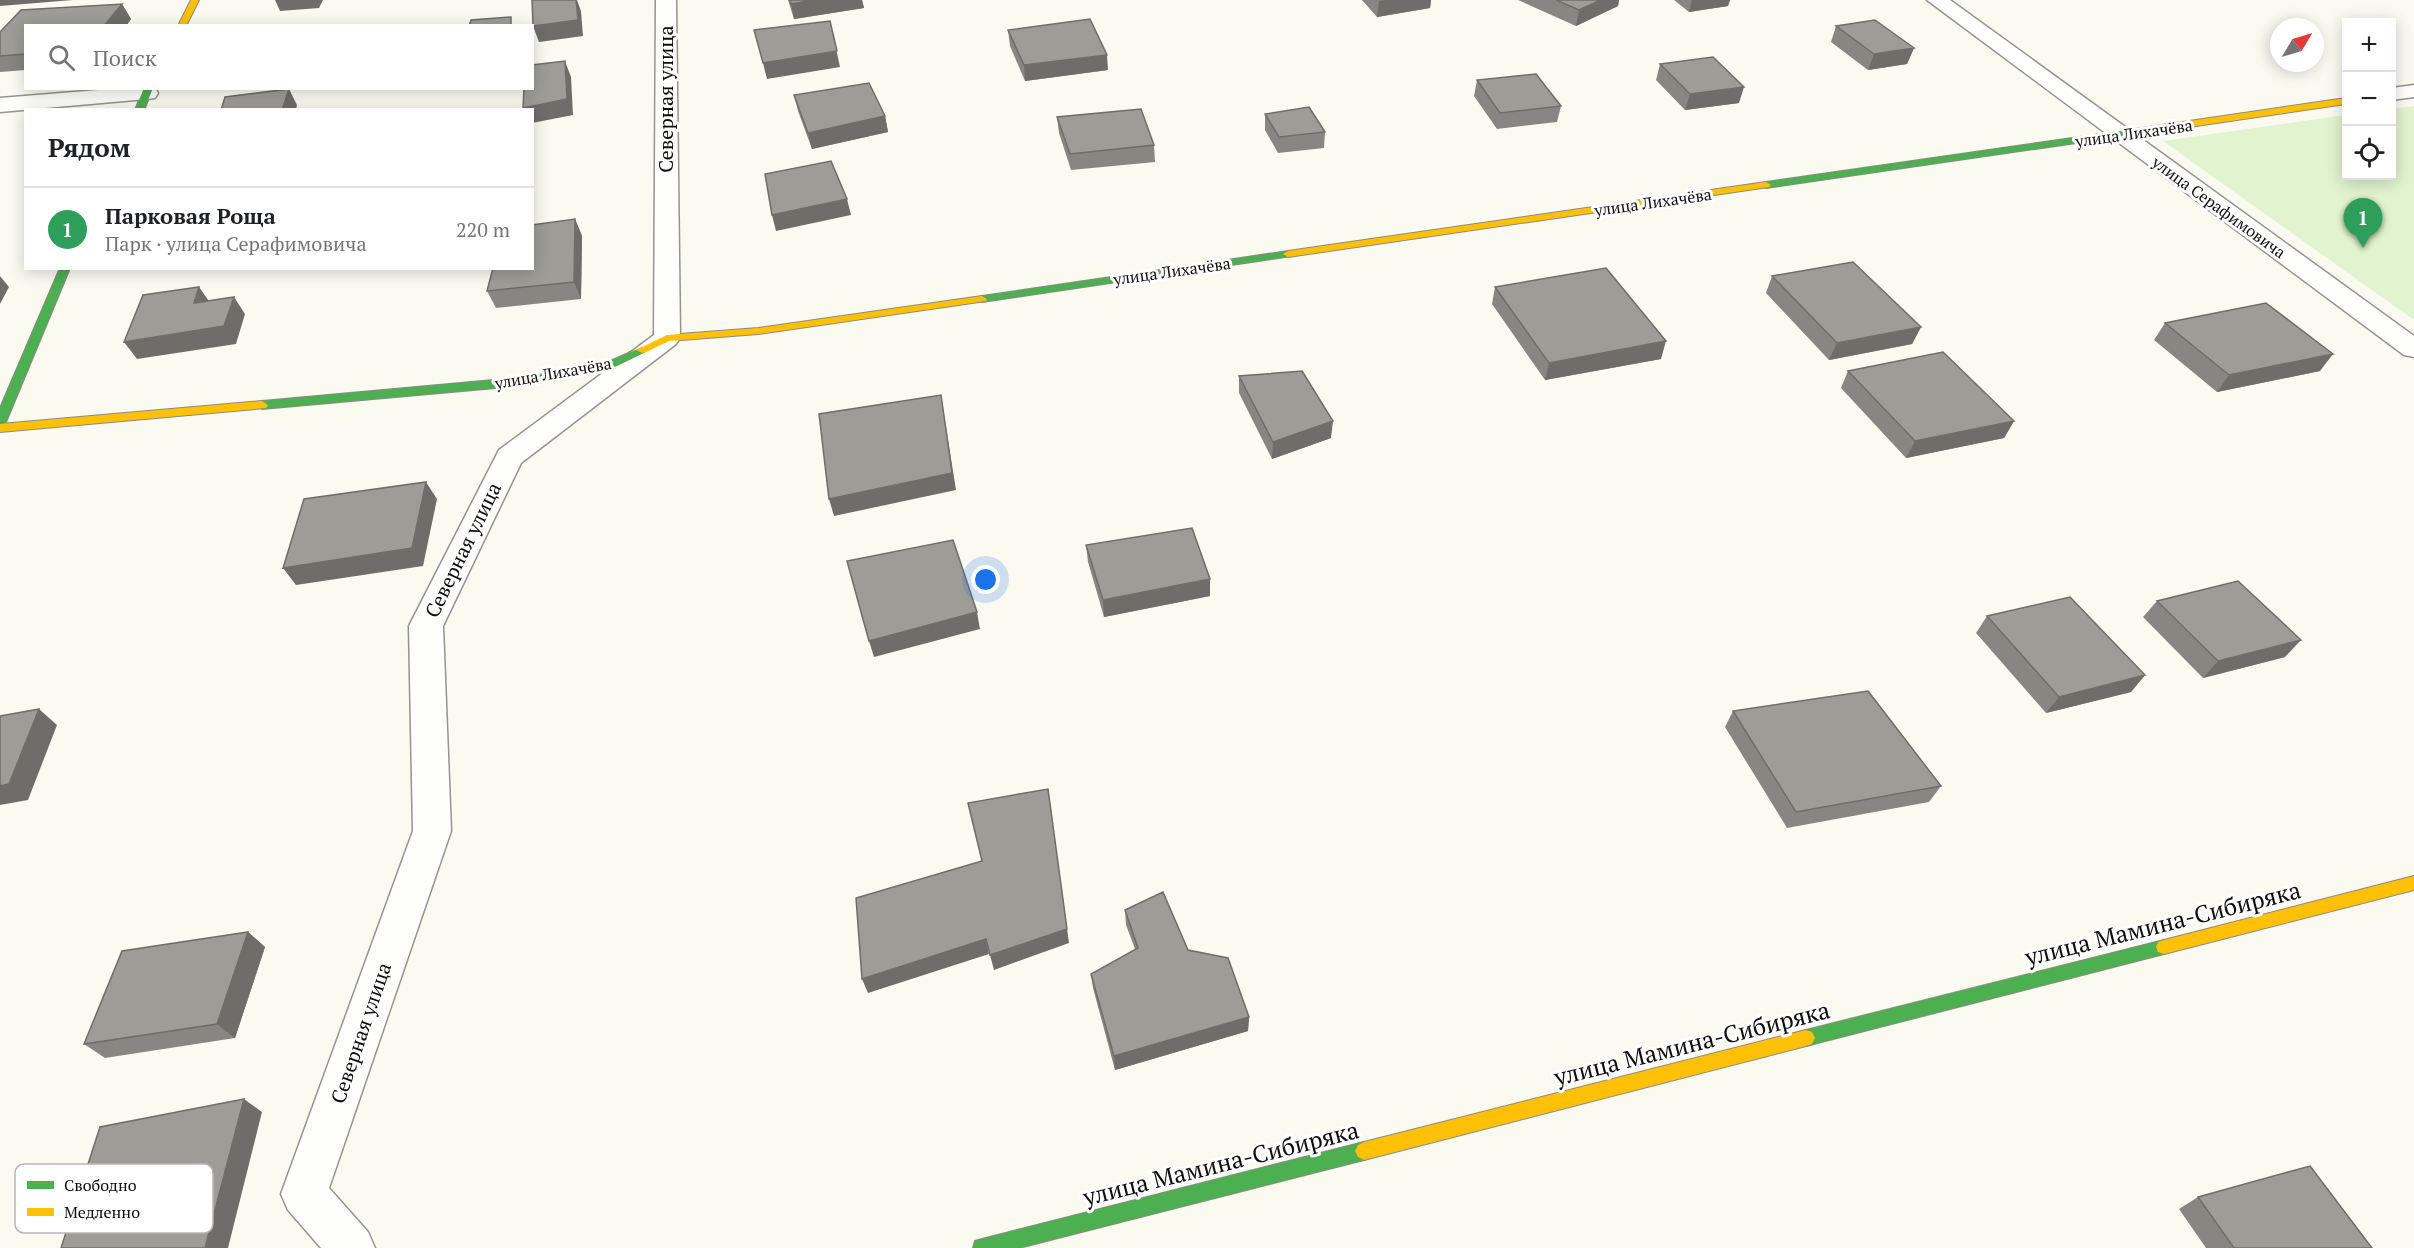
<!DOCTYPE html>
<html lang="ru">
<meta charset="utf-8">
<style>
:root{--surface:#fff;--page:#f2f2f2;--text:#202124;--muted:#757577;--line:#e0e0e0;--accent:#d93025}
body{margin:0;font-family:"PT Serif",serif;background:var(--page);color:var(--text)}
.controls{position:absolute;right:18px;top:18px;display:grid;overflow:hidden;border-radius:0px;box-shadow:0 3px 15px #0003}
.controls button{width:54px;height:54px;display:grid;place-items:center;padding:0;border:0;border-bottom:2px solid var(--line);background:var(--surface);color:var(--text);font:30px sans-serif}
.compass{position:absolute;left:2270px;top:18px;width:54px;height:54px;border-radius:50%;background:var(--surface);box-shadow:0 3px 15px #0003;rotate:52deg}
.you{position:absolute;left:986px;top:580px;width:21px;height:21px;margin:-15px;border:4px solid #fff;border-radius:50%;background:#1a73e8;box-shadow:0 0 0 9px #1a73e833}
.badge{display:grid;place-items:center;width:39px;height:39px;border-radius:50%;background:var(--accent);color:#fff;font-size:20px;font-weight:700}
.pin{position:absolute;translate:-50% -50px;filter:drop-shadow(0 2px 3px #0008)}
.pin::after{content:'';position:absolute;top:32px;width:21px;height:18px;background:inherit;clip-path:polygon(0 0,100% 0,50% 100%)}
.list{margin:0;padding:0;list-style:none}
h2{display:flex;justify-content:space-between;align-items:center;height:78px;margin:0;padding:0 24px;font-size:26px}
h2 small{font-size:20px;font-weight:400;color:var(--muted)}
.list li{display:grid;grid-template-columns:39px 1fr auto;gap:18px;align-items:center;box-sizing:border-box;height:84px;padding:0 24px;border-top:2px solid var(--line)}
.list b{display:block;font-size:22px;white-space:nowrap}
.list p{margin:0;font-size:20px;white-space:nowrap;color:var(--muted)}
.list em{font-size:20px;font-style:normal;color:var(--muted)}
.icon{flex:none;width:33px;height:33px;fill:none;stroke:currentColor;stroke-width:2;stroke-linecap:round;stroke-linejoin:round}
.map{position:relative;flex:none;width:2414px;height:1248px;overflow:hidden}
.search{position:absolute;background:var(--surface);box-shadow:0 3px 15px #0003;left:24px;top:24px;width:510px;height:66px;display:flex;align-items:center;gap:15px;box-sizing:border-box;padding:0 21px;border-radius:0px;color:var(--muted);font-size:22px}
.panel{position:absolute;background:var(--surface);box-shadow:0 3px 15px #0003;left:24px;top:108px;width:510px;height:162px;border-radius:0px}
.map>svg:first-child{display:block}
.green{fill:#e1f3cf}
.lines{fill:none;stroke-linecap:round;stroke-linejoin:round}
.street-casing{stroke:#949490;stroke-width:3}
.fast-casing{stroke:#8b8a86;stroke-width:2}
.slow-casing{stroke:#8b8a86;stroke-width:2}
.street{fill:#fefefd;fill-rule:evenodd}
.fast{fill:#4caf50;fill-rule:evenodd}
.slow{fill:#ffc107;fill-rule:evenodd}
.wall{fill:#888682}
.shaded-wall{fill:#6f6d6a}
.building{fill:#9e9c97;stroke:#6f6d6a;stroke-width:1.5}
.labels{text-anchor:middle;stroke-width:6;stroke-linejoin:round;paint-order:stroke}
.far-street-label{font-size:16px;fill:#0d0d0d;stroke:#fff}
.street-label{font-size:20px;fill:#0d0d0d;stroke:#fff}
.near-street-label{font-size:24px;fill:#0d0d0d;stroke:#fff}
.key{fill:#fff;stroke:#b6b6b6;stroke-width:1.5}
.key-label{font-size:16px;fill:#0d0d0d}
</style>
<div class="map">
<svg width="2414" height="1248" viewBox="0 0 2414 1248">
<rect width="100%" height="100%" fill="#fbfaf1"/>
<path class="green" d="M2414,106V320L2163,141L2346,115V176H2392V109Z"/>
<g class="lines">
<defs>
<path id="street" d="M656,0H676L680,338L676,344L521,463L443,626L451,831L329,1188L368,1232L375,1248H321L288,1210L281,1194L413,831L409,626L499,450L654,335Z
M1927,0H1950L2414,336V357L2404,355Z
M2414,85V97L2392,100V88Z
M123,88H155L158,93L155,98L147,99L0,112V98Z"/>
<path id="fast" d="M144,88H153L144,110H135Z
M2128,130L2133,133L2131,135L1766,188L1761,185L1766,182Z
M1288,251L1292,252V256L982,302L977,299L982,296Z
M60,268H70L6,422L0,426V408Z
M642,347L648,350L646,352L615,367L528,385L262,409L256,405L262,401L528,377L608,362Z
M2164,940L2170,942L2172,947L2170,952L2164,954L1806,1046L1800,1044L1797,1038L1800,1032L1806,1030Z
M1364,1142L1370,1145L1373,1151L1370,1157L1364,1160L1019,1248H973L975,1241L982,1239Z"/>
<path id="slow" d="M191,0H199L186,26H178Z
M2346,98V104L2128,136L2123,133L2128,130Z
M1766,182L1771,185L1769,187L1288,257L1283,254L1288,251Z
M982,296L987,299L986,301L758,334L669,341L646,352L642,353L636,350L667,335L758,328Z
M262,401L268,405L266,408L0,432V424Z
M2414,876V890L2164,954L2158,952L2156,947L2158,942L2164,940Z
M1806,1030L1812,1032L1815,1038L1812,1044L1806,1046L1364,1160L1358,1157L1355,1151L1358,1145L1364,1142Z"/>
</defs>
<use href="#street" class="street-casing"/>
<use href="#fast" class="fast-casing"/>
<use href="#slow" class="slow-casing"/>
<use href="#street" class="street"/>
<use href="#fast" class="fast"/>
<use href="#slow" class="slow"/>
</g>
<path class="wall" d="M788,0H862L864,8L794,19Z
M1362,0H1431L1430,8L1377,17Z
M1518,0H1619L1618,6L1576,26Z
M1674,0H1730L1728,6L1689,12Z
M122,4L131,19L126,26H26V70L0,72V32L21,10Z
M1836,26L1914,48L1907,64L1868,70L1831,42Z
M1008,30L1108,70L1025,81L1010,46Z
M1660,64L1739,103L1685,110L1656,80Z
M1477,80L1561,106L1557,122L1497,129L1474,96Z
M794,95L885,116L888,132L812,149L798,111Z
M1265,114L1325,132L1324,148L1278,153L1265,130Z
M1057,117L1154,145L1155,162L1071,170L1059,133Z
M575,219L582,236L581,299L496,308L487,291Z
M1772,276L1921,327L1912,344L1829,360L1766,293Z
M1495,287L1661,359L1545,380L1492,304Z
M2165,323L2320,371L2217,392L2154,340Z
M1848,371L2014,421L2004,438L1906,458L1841,388Z
M1239,376L1331,438L1272,459L1239,393Z
M1086,545L1210,596L1104,617L1088,562Z
M2157,601L2285,657L2203,678L2143,617Z
M1987,616L2145,675L2131,692L2046,713L1976,633Z
M1733,711L1941,786L1929,802L1787,828L1725,727Z
M1125,910L1188,950L1249,1017L1248,1031L1115,1070L1093,988L1091,974L1135,949L1126,925Z
M248,932L265,947L235,1038L105,1058L84,1044Z
M2198,1197L2372,1248H2206L2179,1209Z"/>
<path class="shaded-wall" d="M0,0H73L0,6Z
M275,0H323L319,8L280,11Z
M576,0H577L581,11L583,36L539,42L533,26Z
M814,0H862L864,8L794,19L791,4Z
M1386,0H1431L1430,8L1377,17L1379,1Z
M1601,0H1619L1618,6L1576,26L1579,10Z
M1692,0H1730L1728,6L1689,12Z
M122,4L131,19L126,26H104Z
M830,21L840,67L767,79L763,63Z
M1914,48L1907,64L1868,70L1874,54Z
M1107,55L1108,70L1025,81L1024,65Z
M565,61L571,77L573,115L532,123V110H523V108Z
M1744,87L1739,103L1685,110L1690,94Z
M289,89L297,105L296,110H282Z
M885,116L888,132L812,149L808,133Z
M847,199L851,215L776,231L772,215Z
M575,219L582,236L581,299L574,282Z
M0,276L9,287L0,304Z
M199,287L211,304L194,303Z
M234,297L245,314L236,344L137,359L124,342Z
M1921,327L1912,344L1829,360L1837,343Z
M1666,341L1661,359L1545,380L1549,363Z
M2333,354L2320,371L2217,392L2229,375Z
M941,395L956,490L834,516L829,499Z
M1333,421L1331,438L1272,459L1273,442Z
M2014,421L2004,438L1906,458L1915,441Z
M426,482L437,499L423,566L296,585L283,568Z
M1210,579V596L1104,617L1103,600Z
M977,612L980,629L874,657L869,641Z
M2301,640L2285,657L2203,678L2218,661Z
M2145,675L2131,692L2046,713L2059,697Z
M39,709L57,725L28,800L0,805V786Z
M1048,789L1069,943L994,970L990,955Z
M248,932L265,947L235,1038L217,1024Z
M986,939L989,954L868,993L862,979Z
M1249,1017L1248,1031L1115,1070L1114,1056Z
M244,1099L262,1112L228,1248H205Z"/>
<path class="building" d="M532,0H576L578,20L533,26Z
M790,0H814L791,4Z
M1556,0H1601L1579,10Z
M122,4L104,26H26V54L0,56V32L21,10Z
M511,17V26H469L471,20Z
M1090,19L1107,55L1024,65L1008,30Z
M1875,20L1914,48L1874,54L1836,26Z
M830,21L837,51L763,63L754,30Z
M1713,57L1744,87L1690,94L1660,64Z
M565,61L567,99L523,108L524,88H532V65Z
M1536,74L1561,106L1500,113L1477,80Z
M869,83L885,116L808,133L794,95Z
M289,89L282,110H221L225,97Z
M1309,107L1325,132L1279,137L1265,114Z
M1141,109L1154,145L1070,154L1057,117Z
M831,161L847,199L772,215L765,174Z
M575,219L574,282L487,291L493,268H532V225Z
M1853,262L1921,327L1837,343L1772,276Z
M1606,268L1666,341L1549,363L1495,287Z
M199,287L194,303L234,297L224,326L124,342L143,295Z
M2266,303L2333,354L2229,375L2165,323Z
M1943,352L2014,421L1915,441L1848,371Z
M1302,371L1333,421L1273,442L1239,376Z
M941,395L952,473L829,499L819,414Z
M426,482L412,548L283,568L304,499Z
M1192,528L1210,579L1103,600L1086,545Z
M953,540L977,612L869,641L847,561Z
M2238,581L2301,640L2218,661L2157,601Z
M2070,597L2145,675L2059,697L1987,616Z
M1868,691L1941,786L1796,812L1733,711Z
M39,709L9,784L0,786V716Z
M1048,789L1067,929L990,955L986,939L862,979L856,898L982,861L968,803Z
M1163,892L1188,950L1228,958L1249,1017L1114,1056L1091,974L1138,948L1125,910Z
M248,932L217,1024L84,1044L122,951Z
M244,1099L205,1248H61L100,1127Z
M2310,1166L2372,1248H2234L2198,1197Z"/>
<g class="labels">
<g class="far-street-label">
<text transform="translate(2134 133) rotate(-8)" y="6">улица Лихачёва</text>
<text transform="translate(1653 202) rotate(-8)" y="6">улица Лихачёва</text>
<text transform="translate(2219 207) rotate(36)" y="6">улица Серафимовича</text>
<text transform="translate(1172 271) rotate(-8)" y="6">улица Лихачёва</text>
<text transform="translate(553 373) rotate(-10)" y="6">улица Лихачёва</text>
</g>
<g class="street-label">
<text transform="translate(666 99) rotate(-90)" y="7">Северная улица</text>
<text transform="translate(463 550) rotate(-64)" y="7">Северная улица</text>
<text transform="translate(361 1033) rotate(-71)" y="7">Северная улица</text>
</g>
<g class="near-street-label">
<text transform="translate(2163 924) rotate(-14)" y="8">улица Мамина-Сибиряка</text>
<text transform="translate(1692 1044) rotate(-14)" y="8">улица Мамина-Сибиряка</text>
<text transform="translate(1221 1164) rotate(-14)" y="8">улица Мамина-Сибиряка</text>
</g>
</g>
<rect x="15" y="1164" width="198" height="69" rx="9" class="key"/>
<rect x="27" y="1181" width="27" height="8" fill="#4caf50"/>
<rect x="27" y="1208" width="27" height="8" fill="#ffc107"/>
<g class="key-label">
<text x="64" y="1191">Свободно</text>
<text x="64" y="1218">Медленно</text>
</g>
</svg>
<div class="controls">
<button>+</button>
<button>−</button>
<button><svg class="icon" aria-label="locate" viewBox="0 0 24 24"><circle cx="12" cy="12" r="6"/><path d="M12 2v4M12 18v4M2 12h4M18 12h4"/></svg></button>
</div>
<svg class="compass" viewBox="-18 -18 36 36"><path d="M0-13l5 13h-10z" fill="#e53935"/><path d="M0 13l5-13h-10z" fill="#757577"/></svg>
<div class="you"></div>
<div class="pin badge" style="left:2363px;top:248px;background:#2e9e5b">1</div>
<div class="search"><svg class="icon" aria-label="search" viewBox="0 0 24 24"><circle cx="10" cy="10" r="6"/><path d="M15 15l6 6"/></svg>Поиск</div>
<section class="panel">
<h2>Рядом<small></small></h2>
<ul class="list">
<li><span class="badge" style="background:#2e9e5b">1</span><div><b>Парковая Роща</b><p>Парк · улица Серафимовича</p></div><em>220 m</em></li>
</ul>
</section>
</div>
